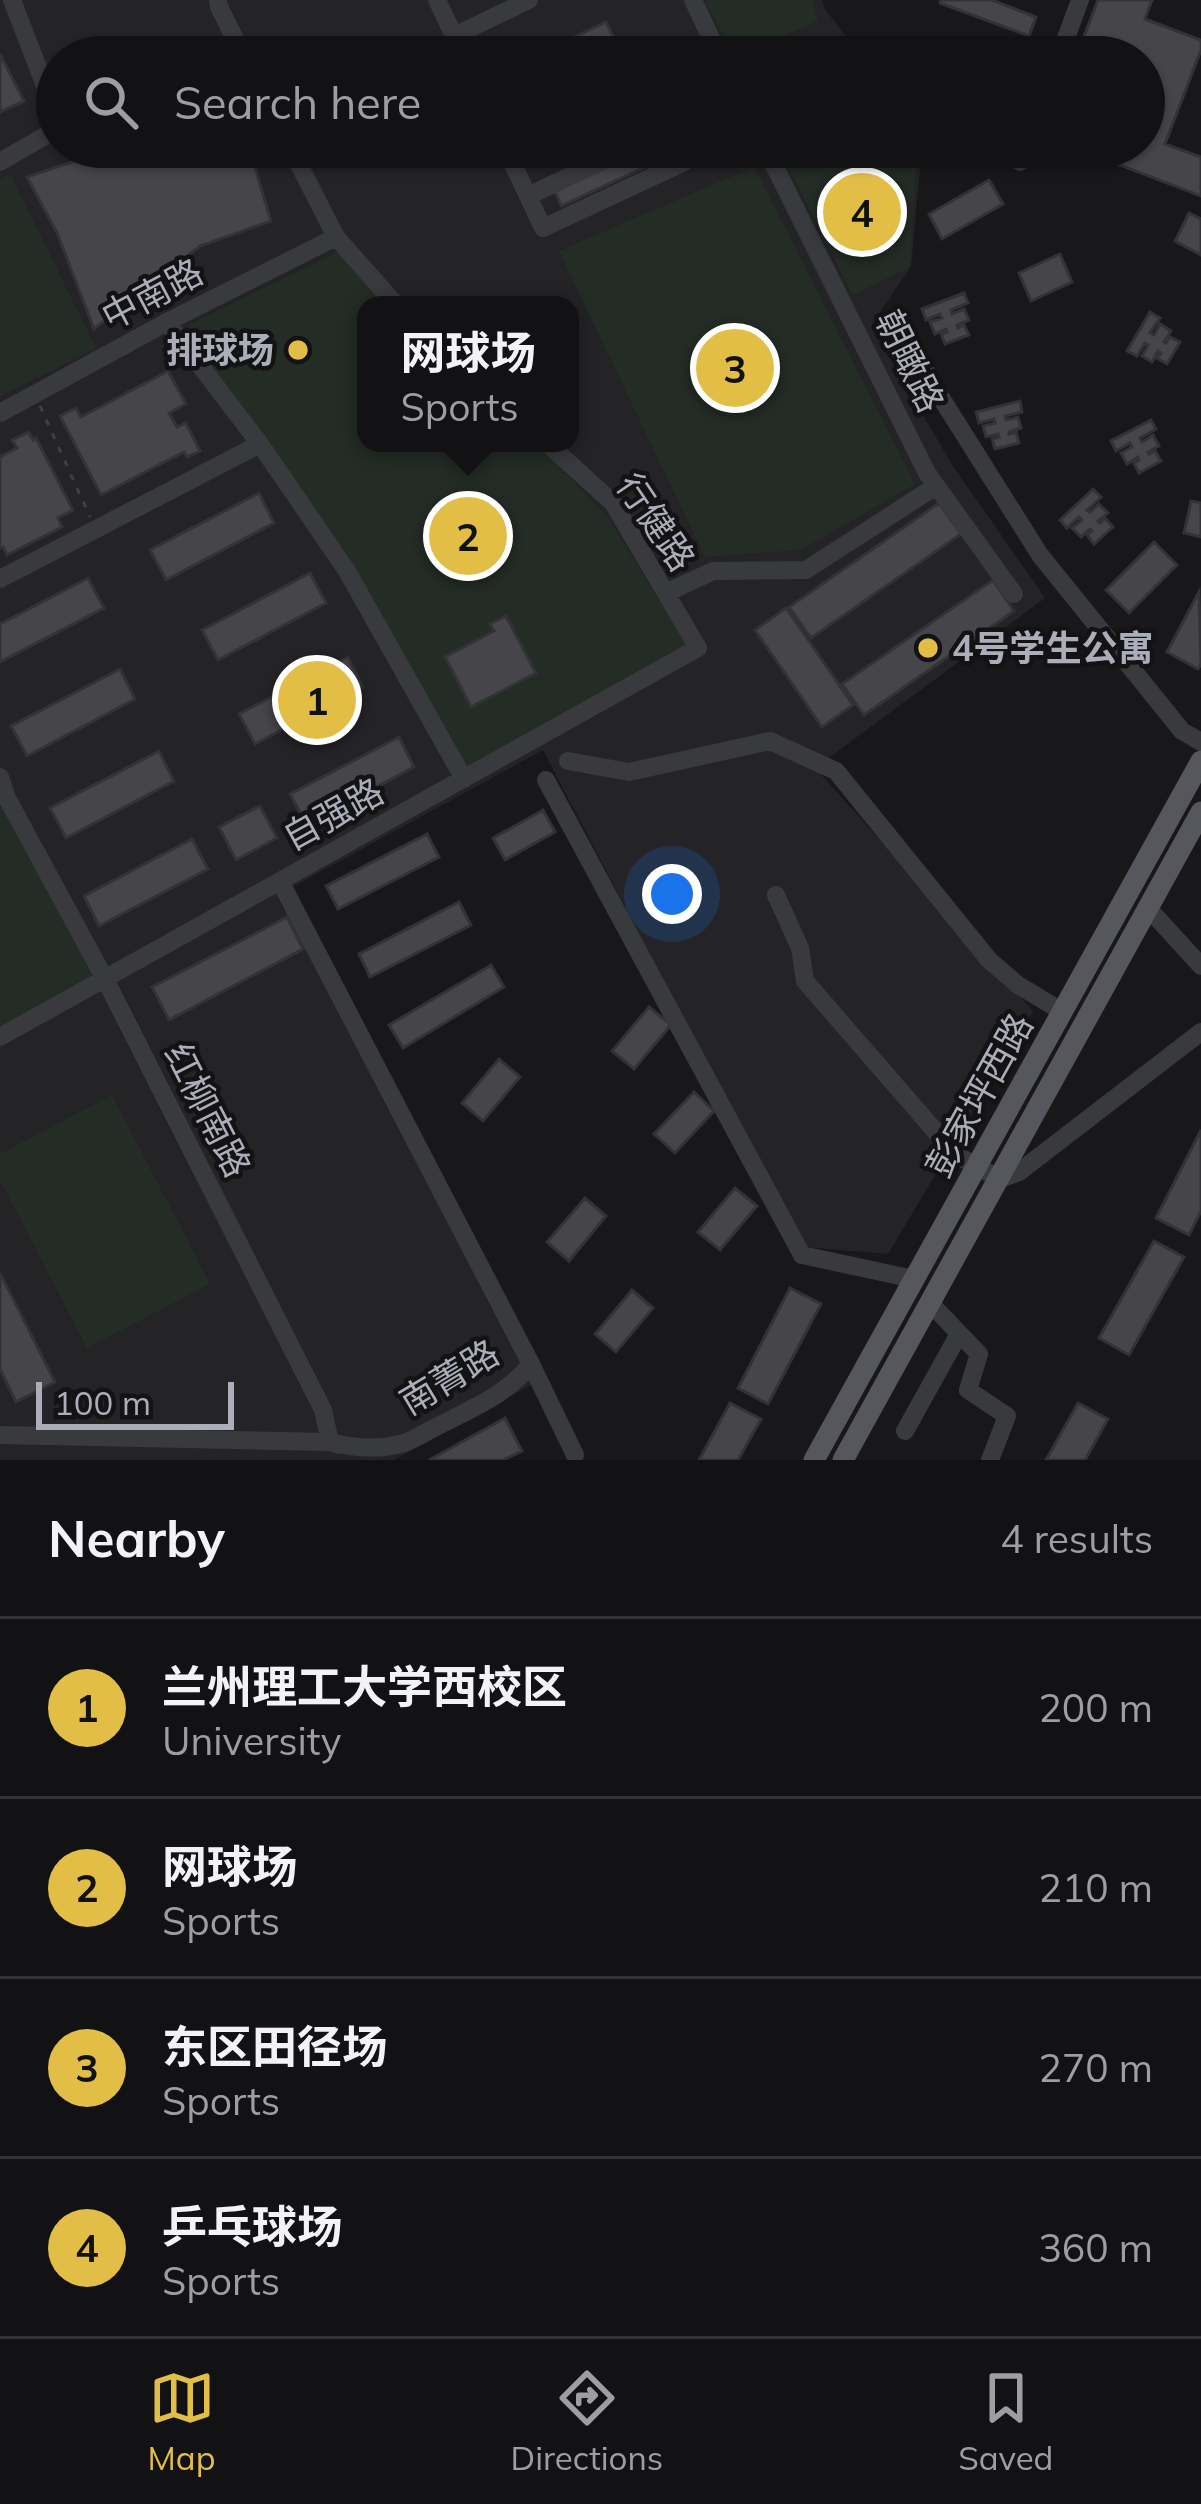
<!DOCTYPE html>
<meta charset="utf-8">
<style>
:root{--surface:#121214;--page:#1f2022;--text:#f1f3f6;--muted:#9c9ea0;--line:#313234;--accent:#e2be47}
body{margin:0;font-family:Mulish,"Noto Sans SC",sans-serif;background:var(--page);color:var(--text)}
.scale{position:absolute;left:36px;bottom:30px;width:198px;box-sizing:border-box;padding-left:12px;border:6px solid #abaeb8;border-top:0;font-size:33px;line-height:42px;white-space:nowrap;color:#abaeb8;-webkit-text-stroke:9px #131315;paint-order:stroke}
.you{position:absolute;left:672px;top:894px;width:42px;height:42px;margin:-30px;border:9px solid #fff;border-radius:50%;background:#1a73e8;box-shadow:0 0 0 18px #1a73e833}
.badge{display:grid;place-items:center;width:78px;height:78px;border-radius:50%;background:var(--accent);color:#111;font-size:39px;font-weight:700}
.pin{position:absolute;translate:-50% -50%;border:6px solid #fff;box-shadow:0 3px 12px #0006}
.popup{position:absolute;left:357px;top:296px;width:222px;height:156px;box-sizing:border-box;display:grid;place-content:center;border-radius:24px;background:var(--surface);filter:drop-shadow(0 3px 9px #0005);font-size:39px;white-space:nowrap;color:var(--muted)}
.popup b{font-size:45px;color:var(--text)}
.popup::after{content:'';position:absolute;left:50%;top:100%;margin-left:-24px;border:24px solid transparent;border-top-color:var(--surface)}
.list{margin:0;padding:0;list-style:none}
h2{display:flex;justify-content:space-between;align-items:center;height:156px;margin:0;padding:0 48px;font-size:51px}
h2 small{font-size:39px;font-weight:400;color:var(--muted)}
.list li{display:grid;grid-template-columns:78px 1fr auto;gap:36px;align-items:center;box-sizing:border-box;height:180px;padding:0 48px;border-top:3px solid var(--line)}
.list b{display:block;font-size:45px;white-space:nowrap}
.list p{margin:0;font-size:39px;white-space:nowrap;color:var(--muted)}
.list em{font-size:39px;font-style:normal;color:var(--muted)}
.icon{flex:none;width:66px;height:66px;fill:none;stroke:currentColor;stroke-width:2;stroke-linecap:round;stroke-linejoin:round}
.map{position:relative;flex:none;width:1201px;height:1460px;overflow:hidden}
.search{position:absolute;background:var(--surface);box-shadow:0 3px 9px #0004;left:36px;right:36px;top:36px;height:132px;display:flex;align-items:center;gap:30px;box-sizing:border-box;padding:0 42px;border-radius:66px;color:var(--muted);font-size:45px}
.sheet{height:876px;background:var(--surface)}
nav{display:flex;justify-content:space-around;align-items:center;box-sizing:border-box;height:168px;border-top:3px solid var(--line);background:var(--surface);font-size:33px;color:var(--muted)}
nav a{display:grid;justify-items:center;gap:6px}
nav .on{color:var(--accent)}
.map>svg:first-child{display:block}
.built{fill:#242427;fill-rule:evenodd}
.green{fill:#242c26}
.building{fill:#45454a;stroke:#333236;stroke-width:3}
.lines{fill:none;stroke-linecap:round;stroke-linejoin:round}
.path{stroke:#3f4045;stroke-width:3;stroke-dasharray:6 9;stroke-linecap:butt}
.minor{stroke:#393a3e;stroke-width:18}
.major{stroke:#56565d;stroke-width:21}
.poi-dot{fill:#e2be47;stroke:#131315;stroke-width:4.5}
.labels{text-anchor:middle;stroke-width:9;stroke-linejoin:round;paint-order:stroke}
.street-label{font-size:36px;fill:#abaeb8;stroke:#131315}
.poi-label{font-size:36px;font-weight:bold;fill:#abaeb8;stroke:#131315;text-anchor:end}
</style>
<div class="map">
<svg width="1201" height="1460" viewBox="0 0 1201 1460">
<rect width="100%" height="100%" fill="#18181a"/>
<path class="built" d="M0,0H822L825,9L862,57H57V147H922L911,266L871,326L951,463L1045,598L830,757L809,761L1033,1011L888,1254L803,1247L543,750L291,888L533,1384L394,1460H0ZM366,305H570V443H366Z"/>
<path class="green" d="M705,0H812L818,21L734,57Z
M832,34L850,57H780Z
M803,147H917L910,267L853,295L784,157Z
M754,167L915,484L801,550L705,557L559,251Z
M10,174L96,348L0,396V179Z
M338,252L390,305H366V443H537L608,518L687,645L468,768L347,554L285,477L218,387L188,325Z
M0,781L105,979L0,1032Z
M112,1095L210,1284L87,1348L0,1180V1154Z"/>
<path class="building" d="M941,0H992L1036,17L1029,36L940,3Z
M1098,0H1152L1145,19L1201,40V50L1165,144L1201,157V196L1073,147H1144V57H1076Z
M606,22L617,44L591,57H532Z
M0,54L24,101L0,112Z
M116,147H222L227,157L253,161L271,221L200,246L94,329L57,233L27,177Z
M638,147H674L677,152L561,206L553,187Z
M989,180L1003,204L942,239L929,214Z
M1189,213L1201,219V255L1175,241Z
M1060,254L1072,282L1031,301L1019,273Z
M964,293L968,303L951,310L952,314L964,309L969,320L957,325L958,328L964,325L969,335L945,344L941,334L947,332L946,329L935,334L930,322L942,318L940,314L926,320L922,309Z
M1150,312L1160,318L1150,333L1154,335L1160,324L1171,331L1164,342L1166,343L1170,337L1180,342L1167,364L1157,358L1161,353L1158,351L1152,362L1142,356L1148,345L1145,343L1137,356L1127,351Z
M168,371L186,404L169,413L177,427L186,423L200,451L187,457L184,452L101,495L60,416L76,408L81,417Z
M1020,401L1022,412L1005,416L1006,420L1018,417L1021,428L1009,432V434L1016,432L1019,443L995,449L992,439L999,437L998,434L986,437L983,426L995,423L994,419L979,423L976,412Z
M1151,420L1156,429L1140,438L1142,442L1153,435L1159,446L1148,452L1149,454L1155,451L1161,461L1139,473L1134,463L1139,460L1138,457L1127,464L1121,453L1132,447L1130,443L1116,451L1111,441Z
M29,432L33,440L36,438L73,510L58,518L62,527L7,555L3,547L0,548V457L17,448L12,440Z
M1093,489L1101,497L1087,510L1090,512L1099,504L1108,513L1098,521L1100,523L1105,518L1113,527L1094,544L1087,535L1092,531L1090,529L1081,537L1072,528L1082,520L1079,517L1067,528L1060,520Z
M259,493L274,523L166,580L150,550Z
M1191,501L1201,503V537L1184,533Z
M939,503L961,534L811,638L789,607Z
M1154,542L1177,565L1129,613L1106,590Z
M310,573L326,603L218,660L202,630Z
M88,578L104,608L0,662V624Z
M993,580L1014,611L864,715L842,684Z
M1199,592L1201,664L1198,669L1167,652Z
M786,608L853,705L822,727L755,630Z
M506,616L536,673L471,707L445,657L494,631L490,624Z
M348,657L363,687L255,744L239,714Z
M120,669L135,699L27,756L11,726Z
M399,737L414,767L306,824L290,794Z
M159,751L174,781L66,838L50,808Z
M260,806L277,838L236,860L219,827Z
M543,810L555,832L505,860L493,838Z
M427,834L439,857L338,909L326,886Z
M192,839L208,869L99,926L84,896Z
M459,902L471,925L370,977L359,954Z
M287,917L303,949L169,1020L152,987Z
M491,965L504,987L403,1048L389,1025Z
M649,1007L671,1025L634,1069L612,1051Z
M499,1059L520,1077L483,1121L462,1103Z
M694,1092L714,1111L675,1153L654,1134Z
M1201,1130V1211L1189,1235L1156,1218Z
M735,1188L757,1206L720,1250L698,1232Z
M585,1198L606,1216L569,1261L547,1242Z
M1154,1241L1184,1257L1129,1355L1099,1338Z
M0,1273L55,1382L16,1402L0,1369Z
M790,1288L821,1304L768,1404L738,1388Z
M632,1290L653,1308L616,1352L595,1334Z
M730,1403L761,1419L738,1460H699Z
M1078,1403L1108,1419L1085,1460H1046Z
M505,1418L522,1451L503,1460H429Z"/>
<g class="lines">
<path class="path" d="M40,406L90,517"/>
<path class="minor" d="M12,0L57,117
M218,0L219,7L244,57
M437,0L464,57
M693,0L720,57
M454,36L529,0
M209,57L237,44
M1059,57L1080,0
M290,147L336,237L396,305
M505,147L543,228L684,162L677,147
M765,147L927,473L1014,594
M0,162L57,129
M1020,162L1026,147
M528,196L632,147
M167,322L260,444L347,571L464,779
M900,322L933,385L1040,555L1182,731L1201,742
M0,413L167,322L336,237
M0,579L260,444
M666,593L713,571L806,570L936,486
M568,761L629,772L770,741L836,771L989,960L1018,985L1063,1012
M0,777L7,798L105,979L323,1410L330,1442L339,1445
M546,780L802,1255L914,1279
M776,895L800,948L805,981L956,1155L1000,1179L1019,1172L1201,1032
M1148,908L1201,966
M0,1037L698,648L613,503L547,443
M930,1303L979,1354L968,1390L1007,1416L990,1460
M531,1364L575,1455
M905,1431L959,1334
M0,1435L330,1442C353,1448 380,1450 404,1443C416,1439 427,1431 438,1426C473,1408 506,1395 531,1364L280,881"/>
<path class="major" d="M814,1460L1201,761
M843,1460L1201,812"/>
</g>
<g class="poi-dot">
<circle cx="298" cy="350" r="12"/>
<circle cx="928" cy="648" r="12"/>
</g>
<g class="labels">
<g class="street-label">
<text transform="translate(152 294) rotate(-28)" y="13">中南路</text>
<text transform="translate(910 361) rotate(64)" y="13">朝瞰路</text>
<text transform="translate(656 522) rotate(56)" y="13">行健路</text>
<text transform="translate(333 814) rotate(-29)" y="13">自强路</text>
<text transform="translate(979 1095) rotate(-61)" y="13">彭家坪西路</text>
<text transform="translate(208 1110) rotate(63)" y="13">红柳南路</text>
<text transform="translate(449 1377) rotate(-31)" y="13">南菁路</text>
</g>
<g class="poi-label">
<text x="274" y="363">排球场</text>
<text x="952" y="661" text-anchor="start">4号学生公寓</text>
</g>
</g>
</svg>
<div class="scale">100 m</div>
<div class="you"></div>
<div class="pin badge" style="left:317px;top:700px">1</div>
<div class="pin badge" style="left:468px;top:536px">2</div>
<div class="popup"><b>网球场</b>Sports</div>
<div class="pin badge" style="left:735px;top:368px">3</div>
<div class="pin badge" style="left:862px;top:212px">4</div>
<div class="search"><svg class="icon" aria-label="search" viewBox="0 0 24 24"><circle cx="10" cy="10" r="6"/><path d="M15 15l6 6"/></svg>Search here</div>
</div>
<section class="sheet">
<h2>Nearby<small>4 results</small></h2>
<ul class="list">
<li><span class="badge">1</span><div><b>兰州理工大学西校区</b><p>University</p></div><em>200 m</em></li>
<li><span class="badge">2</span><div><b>网球场</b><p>Sports</p></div><em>210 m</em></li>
<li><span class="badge">3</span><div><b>东区田径场</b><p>Sports</p></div><em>270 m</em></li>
<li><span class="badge">4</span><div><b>乒乓球场</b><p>Sports</p></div><em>360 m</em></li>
</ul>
</section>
<nav>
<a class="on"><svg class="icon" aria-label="map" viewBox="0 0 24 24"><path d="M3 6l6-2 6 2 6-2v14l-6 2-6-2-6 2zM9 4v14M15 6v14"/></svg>Map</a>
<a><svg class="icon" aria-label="directions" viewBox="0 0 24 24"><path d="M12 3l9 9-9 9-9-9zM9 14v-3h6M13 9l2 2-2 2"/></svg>Directions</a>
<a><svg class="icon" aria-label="saved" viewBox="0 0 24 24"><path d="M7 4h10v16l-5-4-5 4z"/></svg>Saved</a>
</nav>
